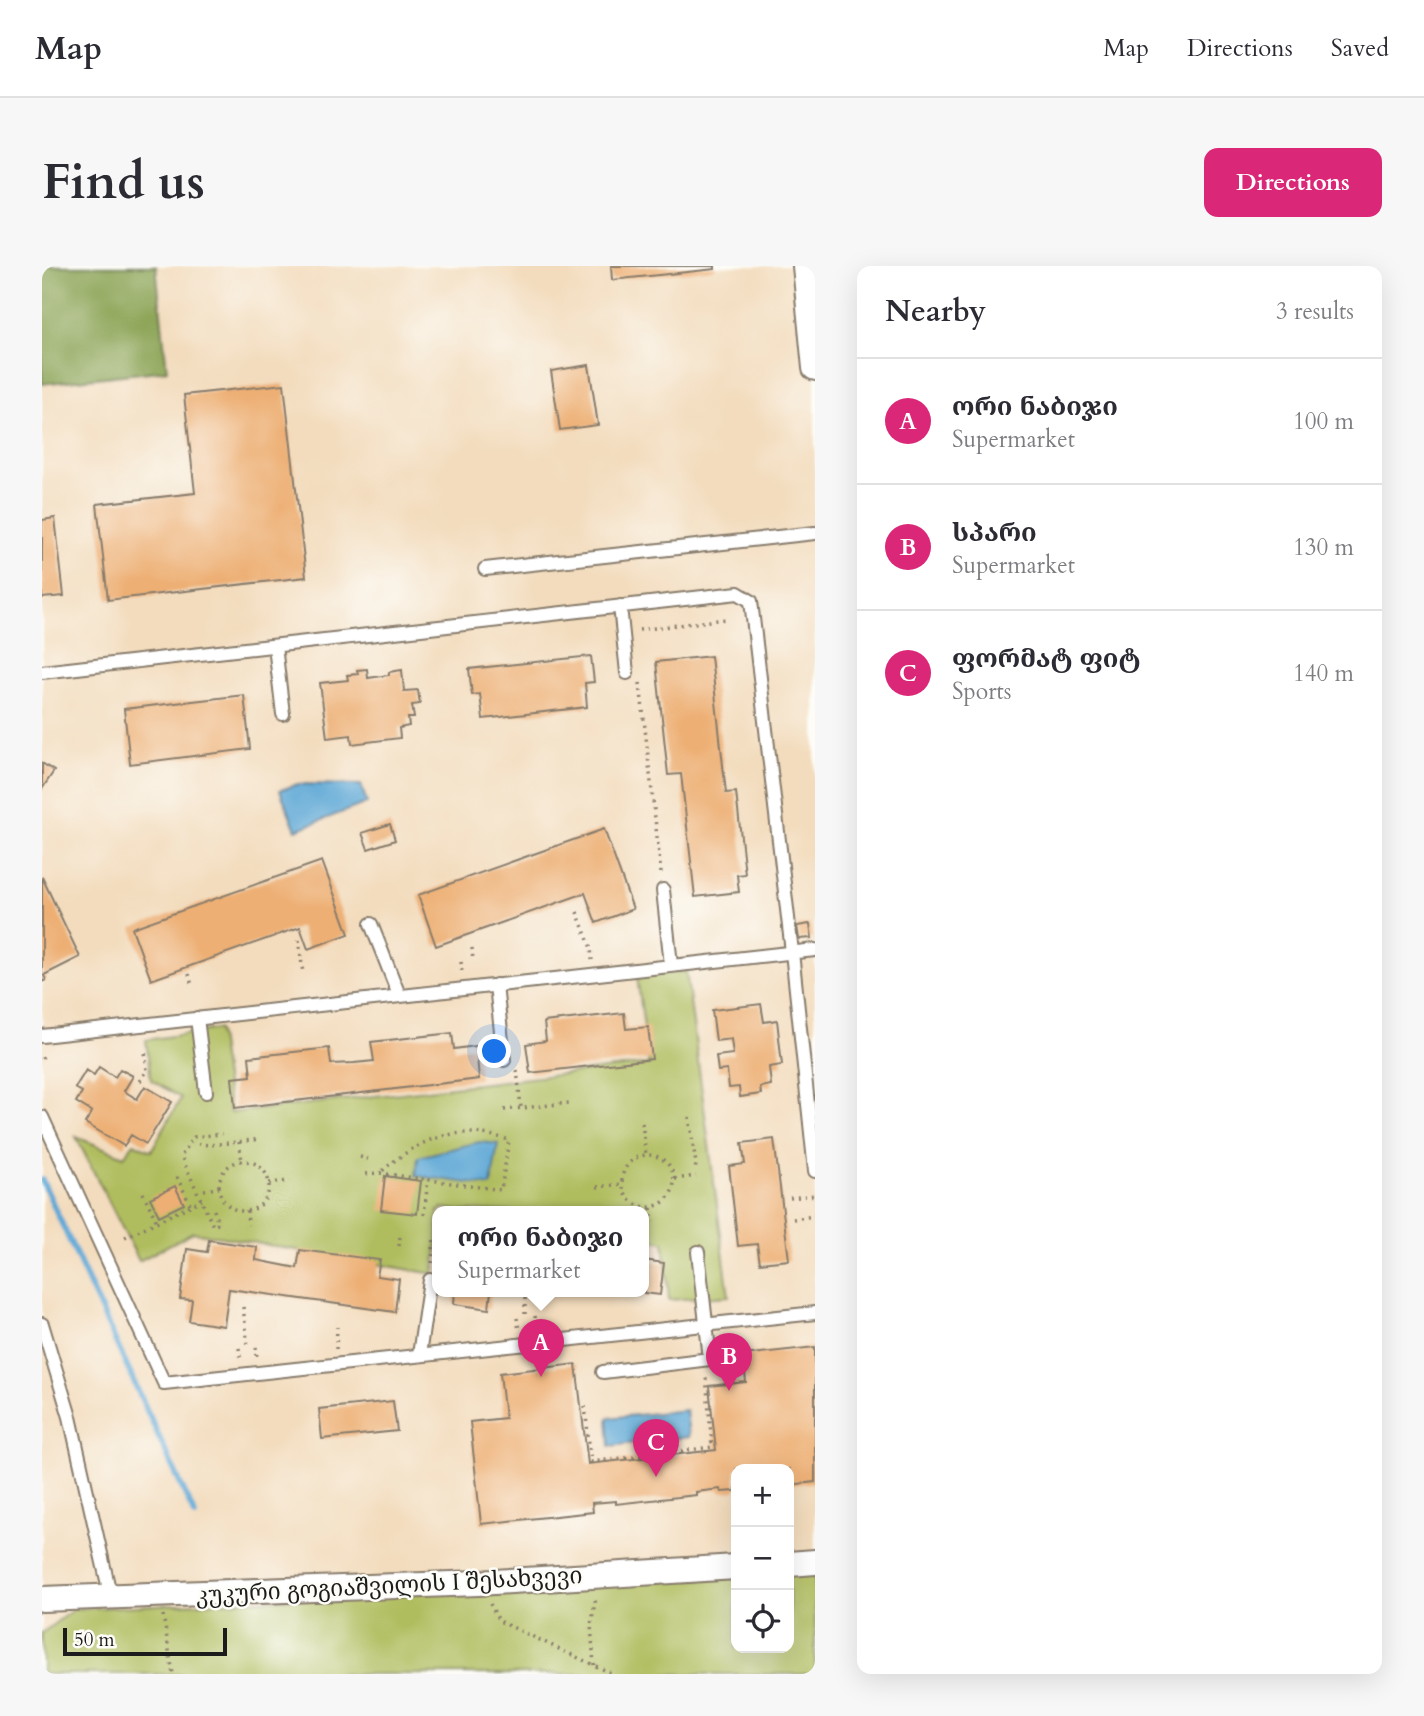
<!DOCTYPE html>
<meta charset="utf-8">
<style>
:root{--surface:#fff;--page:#f7f7f7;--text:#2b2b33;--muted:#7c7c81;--line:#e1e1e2;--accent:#db2777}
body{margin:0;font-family:Cardo,"Noto Serif Georgian",serif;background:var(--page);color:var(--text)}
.controls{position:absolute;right:21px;bottom:21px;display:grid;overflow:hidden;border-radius:14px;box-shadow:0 7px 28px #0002}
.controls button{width:63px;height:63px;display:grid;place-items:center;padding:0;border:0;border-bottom:2px solid var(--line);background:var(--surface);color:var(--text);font:35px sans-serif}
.scale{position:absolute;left:21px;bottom:18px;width:164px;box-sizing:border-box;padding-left:7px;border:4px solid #1c1c1c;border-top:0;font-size:19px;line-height:24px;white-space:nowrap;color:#1c1c1c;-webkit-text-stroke:5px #fdfcf7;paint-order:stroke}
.you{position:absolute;left:453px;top:786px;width:24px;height:24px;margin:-18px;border:5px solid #fff;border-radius:50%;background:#1a73e8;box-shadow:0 0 0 10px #1a73e833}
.badge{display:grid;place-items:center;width:46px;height:46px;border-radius:50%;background:var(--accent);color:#fff;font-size:23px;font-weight:700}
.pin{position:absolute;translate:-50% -58px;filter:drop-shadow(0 2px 4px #0008)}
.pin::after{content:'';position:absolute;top:37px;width:24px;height:21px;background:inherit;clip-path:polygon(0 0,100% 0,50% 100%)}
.popup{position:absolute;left:390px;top:940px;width:217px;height:91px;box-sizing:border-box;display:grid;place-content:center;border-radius:14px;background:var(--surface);filter:drop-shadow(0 2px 5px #0005);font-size:23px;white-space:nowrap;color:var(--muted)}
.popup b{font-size:26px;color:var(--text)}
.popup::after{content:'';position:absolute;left:50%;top:100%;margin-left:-14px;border:14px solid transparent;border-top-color:var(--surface)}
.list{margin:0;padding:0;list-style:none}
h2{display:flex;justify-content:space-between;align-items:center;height:91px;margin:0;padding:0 28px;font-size:30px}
h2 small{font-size:23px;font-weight:400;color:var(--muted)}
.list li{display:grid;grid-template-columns:46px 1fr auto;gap:21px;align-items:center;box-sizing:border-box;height:126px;padding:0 28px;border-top:2px solid var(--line)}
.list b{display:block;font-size:26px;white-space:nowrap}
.list p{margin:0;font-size:23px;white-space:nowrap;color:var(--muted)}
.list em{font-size:23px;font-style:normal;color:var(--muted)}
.icon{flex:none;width:38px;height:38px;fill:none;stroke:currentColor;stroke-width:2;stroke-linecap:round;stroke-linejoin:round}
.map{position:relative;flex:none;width:773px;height:1408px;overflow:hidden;border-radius:14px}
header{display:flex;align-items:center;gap:42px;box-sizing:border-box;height:98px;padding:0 35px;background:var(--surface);border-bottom:2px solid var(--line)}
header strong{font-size:33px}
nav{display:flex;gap:38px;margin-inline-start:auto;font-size:24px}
.intro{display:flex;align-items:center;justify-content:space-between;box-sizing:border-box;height:168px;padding:0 42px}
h1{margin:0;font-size:49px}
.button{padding:18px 32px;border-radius:14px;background:var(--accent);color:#fff;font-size:24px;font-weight:700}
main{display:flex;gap:42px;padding:0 42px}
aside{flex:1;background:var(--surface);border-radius:14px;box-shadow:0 7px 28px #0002}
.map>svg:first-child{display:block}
.green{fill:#b0bd5f;stroke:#666c3e;stroke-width:2}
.forest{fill:#8ca456;stroke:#546039;stroke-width:2}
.water{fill:#5ea8d6;stroke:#3d6279;stroke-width:2}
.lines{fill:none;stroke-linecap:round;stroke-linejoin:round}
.stream{stroke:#5ea8d6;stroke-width:6}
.building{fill:#edaf73}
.lane-casing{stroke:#887c6c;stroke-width:16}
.street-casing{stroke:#887c6c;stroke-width:28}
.path{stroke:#887c6c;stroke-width:3.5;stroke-dasharray:2 5;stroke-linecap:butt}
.lane{stroke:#fff;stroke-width:12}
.street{stroke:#fff;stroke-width:24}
.labels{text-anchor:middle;stroke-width:5;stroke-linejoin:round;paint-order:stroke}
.street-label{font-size:23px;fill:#1c1c1c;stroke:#fdfcf7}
</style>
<header>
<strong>Map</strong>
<nav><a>Map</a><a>Directions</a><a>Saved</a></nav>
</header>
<div class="intro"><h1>Find us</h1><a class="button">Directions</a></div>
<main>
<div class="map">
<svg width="773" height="1408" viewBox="0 0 773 1408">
<rect width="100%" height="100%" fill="#fdfcf7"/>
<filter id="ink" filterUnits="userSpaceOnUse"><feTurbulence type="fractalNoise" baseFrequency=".0143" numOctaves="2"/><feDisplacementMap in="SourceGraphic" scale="14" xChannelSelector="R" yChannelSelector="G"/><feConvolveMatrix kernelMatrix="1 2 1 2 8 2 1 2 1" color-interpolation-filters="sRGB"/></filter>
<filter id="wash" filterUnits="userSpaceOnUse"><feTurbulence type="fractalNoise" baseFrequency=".00686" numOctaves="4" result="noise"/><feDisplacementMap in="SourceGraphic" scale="28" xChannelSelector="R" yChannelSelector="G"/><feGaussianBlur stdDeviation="1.57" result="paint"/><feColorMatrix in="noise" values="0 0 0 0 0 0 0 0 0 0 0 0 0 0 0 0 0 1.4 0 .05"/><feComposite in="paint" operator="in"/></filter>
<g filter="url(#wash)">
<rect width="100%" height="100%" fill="#f3dcbd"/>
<path class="green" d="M644,705L687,1030L627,1034L622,976L602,973V945H418L400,942L399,945H396V975L392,1008L151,966L97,995L34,871L82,890L92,877L109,885L139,832L109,814L104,774L176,763L188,847L607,798L595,711Z
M773,1307V1408H0V1367L32,1343L694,1311V1382H747V1308Z"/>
<path class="forest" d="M0,0H114L125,104L0,118Z"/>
<path class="water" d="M256,518L319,519L325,537L254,564L238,524Z
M437,876L456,878L449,920L374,910L376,891Z
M644,1144L647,1171L568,1180L566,1152Z"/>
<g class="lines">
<path class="stream" d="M0,914L153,1250"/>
</g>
<g id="blocks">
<path class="building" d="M569,0H673V3L570,14Z
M547,99L556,159L518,164L509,105Z
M242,118L264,311L66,334L55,238L153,227L142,129Z
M13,252L22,330L0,332V254Z
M549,390L552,416L543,417L545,441L441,453L438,428L430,429L427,403Z
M669,390L684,527L694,526L703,608L695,609L697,626L653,631L639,508L626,509L614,396Z
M325,403L326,412L347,409V406L360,404L362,425L376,424L378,438L370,439L372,452H366L367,460L357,462L358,472L310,478L309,469L285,472L278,417L306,414L305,409L316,408L315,404Z
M202,429L208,483L88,498L82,443Z
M0,497L12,505L0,523Z
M348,558L353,574L326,583L320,567Z
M562,563L591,643L554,657L543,627L394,680L376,629Z
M280,595L307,668L266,683L258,661L109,714L90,662Z
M0,611L38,691L2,709L4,714L0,716Z
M768,658L770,672L757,673L755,660Z
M719,738L722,756L735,754L740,799L727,801L729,819L718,821L719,828L698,831L697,821L687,822L685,804L676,805L674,790L691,788L689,773L674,775L670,744Z
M582,747L584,763L606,761L610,793L488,807L484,778L504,775L502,756Z
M410,767L412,783L434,780L437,813L193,842L190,812L209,810L207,791L287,782L289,798L312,797L332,795L329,776Z
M57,801L73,811L78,803L91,810L82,825L95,833L103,820L130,836L104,878L89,869L82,880L43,857L50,846L34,836L40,826L33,822L44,804L52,809Z
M732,873L747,994L718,997L715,978L696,980L687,900L703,898L700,877Z
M343,910L379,915L375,948L339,944Z
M133,920L142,938L117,950L108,932Z
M167,974L215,981L214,994L255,1002L258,984L338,994L335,1010L357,1013L353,1046L187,1023L182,1060L147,1055L150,1034L138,1033L145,983L165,986Z
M602,994L622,997L618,1029L602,1027Z
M413,1025H449L447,1043L412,1038Z
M773,1081V1216L747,1219V1203H694V1225L679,1226L678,1223L654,1226V1229L574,1238V1235L550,1237L551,1246L439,1258L428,1156L463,1152L458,1107L534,1098L546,1198L674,1184L667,1120L704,1116L701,1089Z
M351,1135L355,1165L280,1173L277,1143Z"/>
</g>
</g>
<g filter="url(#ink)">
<use href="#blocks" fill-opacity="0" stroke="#887c6c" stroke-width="2"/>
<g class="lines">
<defs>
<path id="lane" d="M443,303L773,267
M578,340L585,407
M233,380L241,448
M0,406L696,327L709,335L750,686L773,905
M621,624L629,699
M329,658L357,729
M454,719L462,794
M155,752L164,826
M0,770L773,684
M0,851L122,1117L773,1047
M0,1058L28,1151L69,1332
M377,1089L388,1014
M561,1106L668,1093L656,986"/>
<path id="street" d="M763,0L773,102
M747,1298L773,1296
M0,1333L436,1317L694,1301"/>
</defs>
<use href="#lane" class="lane-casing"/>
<use href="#street" class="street-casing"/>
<path class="path" d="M597,364L684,353
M598,417L619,607
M535,646L549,682L550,694
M257,674L261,708
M430,682L431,695
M419,696L420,708
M147,708L150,720
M0,791L3,797
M475,804L479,841
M98,815L105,805L103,786
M462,844L527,837
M647,851L654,898L653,905
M600,857L604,889
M197,876L200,895
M156,878L168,879L212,874L217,872
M580 915a26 26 0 1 1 52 0a26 26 0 1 1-52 0Z
M318,891L326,893
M177 920a25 25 0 1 1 50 0a25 25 0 1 1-50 0Z
M324,908L338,907L459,924L467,874C415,857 377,872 338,907
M135,911L149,940
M633,913L654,910
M227,917L248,915
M555,921L580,918
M162,924L177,922
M101,927L115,956
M748,932L773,929
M609,942L611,956
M172,944L176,958
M205,945L206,959
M382,949L386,914
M751,953L773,950
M176,958L171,960L139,890L152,871L180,868
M83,971L160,934
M357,980L358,970
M390,997L392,971
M483,1025V1051
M201,1041L206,1081
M493,1050L495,1062
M475,1052L477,1064
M214,1081L215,1093
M197,1082L199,1094
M294,1083L295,1061
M543,1140L549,1196L670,1181L664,1110
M448,1338L457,1355L571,1408
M121,1349L131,1408
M552,1399L549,1359L554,1332"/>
<use href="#lane" class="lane"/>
<use href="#street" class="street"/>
</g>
</g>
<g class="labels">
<g class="street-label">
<text transform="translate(347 1319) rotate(-3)" y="8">კუკური გოგიაშვილის I შესახვევი</text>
</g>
</g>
</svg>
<div class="controls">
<button>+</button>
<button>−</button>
<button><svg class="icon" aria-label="locate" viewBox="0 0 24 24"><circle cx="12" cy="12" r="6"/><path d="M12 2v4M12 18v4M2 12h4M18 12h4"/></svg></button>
</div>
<div class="scale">50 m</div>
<div class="you"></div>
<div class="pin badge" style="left:499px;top:1111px">A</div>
<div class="popup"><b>ორი ნაბიჯი</b>Supermarket</div>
<div class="pin badge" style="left:687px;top:1125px">B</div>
<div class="pin badge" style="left:614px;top:1211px">C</div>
</div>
<aside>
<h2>Nearby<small>3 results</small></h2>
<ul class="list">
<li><span class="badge">A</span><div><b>ორი ნაბიჯი</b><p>Supermarket</p></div><em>100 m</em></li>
<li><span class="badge">B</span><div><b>სპარი</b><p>Supermarket</p></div><em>130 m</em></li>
<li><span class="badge">C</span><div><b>ფორმატ ფიტ</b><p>Sports</p></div><em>140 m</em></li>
</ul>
</aside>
</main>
